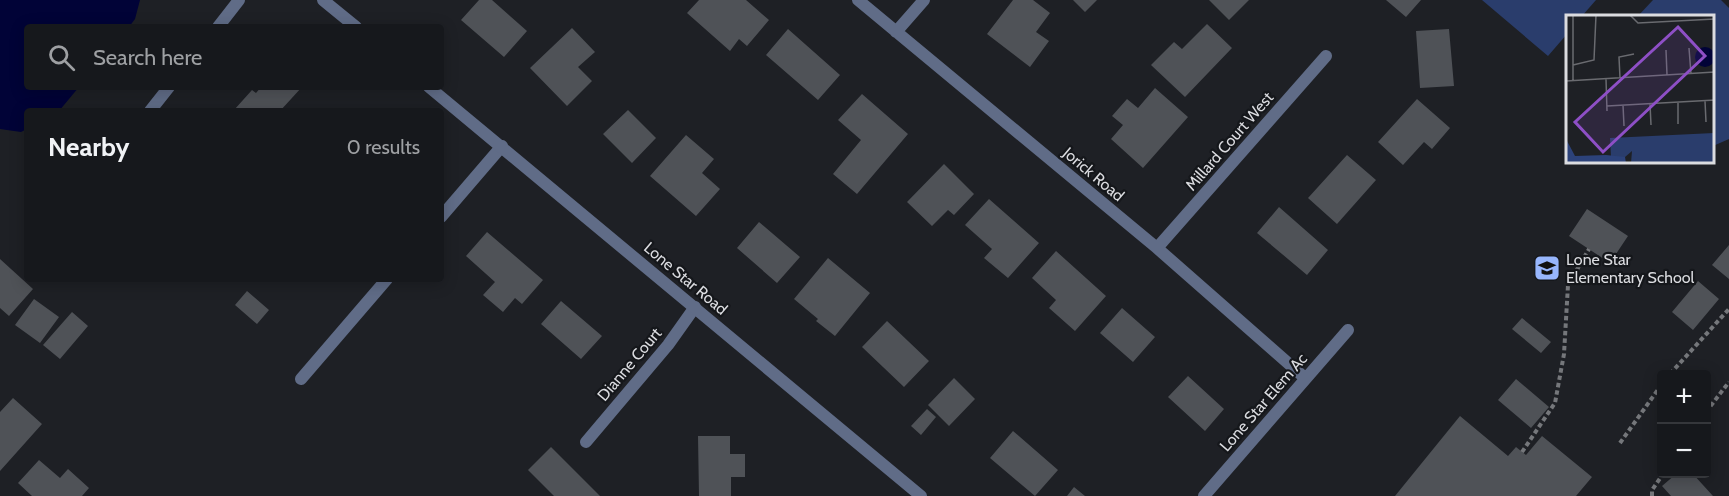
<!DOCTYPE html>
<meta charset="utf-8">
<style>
:root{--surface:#16181c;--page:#232529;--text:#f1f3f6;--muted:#9ea0a3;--line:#35373b}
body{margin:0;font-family:Cabin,sans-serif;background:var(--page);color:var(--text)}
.controls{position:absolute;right:18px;bottom:18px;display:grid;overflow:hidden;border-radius:6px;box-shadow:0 3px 15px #0003}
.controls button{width:54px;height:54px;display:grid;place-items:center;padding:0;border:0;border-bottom:2px solid var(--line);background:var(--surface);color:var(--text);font:30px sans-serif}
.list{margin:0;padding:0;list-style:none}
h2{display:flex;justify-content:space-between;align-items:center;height:78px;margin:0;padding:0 24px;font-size:26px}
h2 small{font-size:20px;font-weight:400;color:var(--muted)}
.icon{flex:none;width:33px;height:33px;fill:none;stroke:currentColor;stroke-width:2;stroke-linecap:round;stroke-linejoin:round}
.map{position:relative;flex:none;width:1729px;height:496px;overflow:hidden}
.search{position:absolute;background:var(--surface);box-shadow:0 3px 15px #0003;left:24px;top:24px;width:420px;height:66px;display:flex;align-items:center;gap:15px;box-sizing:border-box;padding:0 21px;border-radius:6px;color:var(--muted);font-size:22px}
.panel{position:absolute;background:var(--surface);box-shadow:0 3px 15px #0003;left:24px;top:108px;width:420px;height:174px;border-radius:6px}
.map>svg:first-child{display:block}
.green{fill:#2a3d6c}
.water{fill:#010337}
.building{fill:#4f5257}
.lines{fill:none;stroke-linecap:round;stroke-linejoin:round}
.path{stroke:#75777b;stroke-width:4;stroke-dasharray:4.5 3;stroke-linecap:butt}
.minor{stroke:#606c87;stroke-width:12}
.tertiary{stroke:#606c87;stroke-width:12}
.labels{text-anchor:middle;stroke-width:4.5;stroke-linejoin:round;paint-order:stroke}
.street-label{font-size:16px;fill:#dbdce0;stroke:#15171b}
.poi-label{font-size:16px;fill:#dbdce0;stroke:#15171b;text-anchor:start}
.inset-road{fill:none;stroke:#6a6b70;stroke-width:1.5}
.view{fill:#8e4fc6;fill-opacity:0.15;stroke:#8e4fc6;stroke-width:3}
.inset-edge{fill:none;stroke:#dbdce0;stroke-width:3}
</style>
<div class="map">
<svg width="1729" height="496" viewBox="0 0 1729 496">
<rect width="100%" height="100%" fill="#1e2025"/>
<path class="green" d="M1482,0H1596L1582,16H1567V34L1548,56Z
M1653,0H1721L1729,8V139L1713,146L1712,16H1638Z"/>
<path class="water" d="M0,0H140L135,19L129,27H27V87H79L59,111H27V129L21,132L0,129Z"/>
<path class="building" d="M479,0H492L527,31L504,57L461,20Z
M699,0H746L769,20L747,46L739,39L730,51L687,13Z
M1013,0H1033L1050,13L1036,32L1049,41L1030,67L987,34Z
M1073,0H1097L1085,12Z
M1209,0H1249L1229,20Z
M1386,0H1421L1406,17Z
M1207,24L1232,48L1185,97L1151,65L1174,42L1182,49Z
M572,28L595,52L578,67L592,81L567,106L530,68Z
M788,29L840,75L818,100L766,55Z
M1449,29L1454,86L1420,88L1416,31Z
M261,87H302L280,111L234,110L252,90L256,93Z
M1155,88L1188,117L1143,168L1111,139L1123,125L1112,116L1127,99L1138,108Z
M862,94L908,134L857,194L833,174L861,140L838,120Z
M1417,99L1450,128L1432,149L1424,142L1403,165L1378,142Z
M628,110L656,138L632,163L603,134Z
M686,135L714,159L702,173L720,189L696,216L650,176Z
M1347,155L1376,180L1337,224L1308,198Z
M944,164L974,194L954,215L948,210L932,226L907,202Z
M989,199L1039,243L1008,278L984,258L992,249L965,225Z
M1279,207L1328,250L1307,275L1257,233Z
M1587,209L1628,236L1610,263L1569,236Z
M759,222L800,257L777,283L737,248Z
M487,232L543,280L522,304L515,298L503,312L483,295L495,282L466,256Z
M1729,245V279L1712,265Z
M1056,251L1106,296L1075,331L1049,308L1056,300L1032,278Z
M828,258L870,293L835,336L816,321L818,319L794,299Z
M0,259L33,289L9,316L0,308Z
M1698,281L1719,299L1693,330L1672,312Z
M247,291L269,310L257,324L235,305Z
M34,299L59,317L40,343L15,325Z
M561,301L602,336L581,359L541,324Z
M1122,308L1155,337L1133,362L1100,333Z
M72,312L88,326L60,359L43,345Z
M1522,318L1551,342L1541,353L1512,329Z
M887,321L929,361L904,387L862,347Z
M1188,376L1224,409L1205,431L1168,397Z
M954,378L975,399L949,426L928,405Z
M1516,379L1549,407L1531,428L1498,400Z
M13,398L42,424L0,471V412Z
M927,409L936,417L921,435L911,426Z
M1460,416L1508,456L1516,447L1526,455L1542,436L1592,477L1576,496H1395Z
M1013,431L1058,470L1035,496L990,458Z
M698,436H730V454H745V477H731V496H699Z
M551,447L600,496H554L528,470Z
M39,460L60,478L68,469L89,488L82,496H32L18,483Z
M1676,474H1693L1713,496H1671L1662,486Z
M1074,487L1085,496H1067Z"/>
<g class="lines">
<path class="path" d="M1670,374L1729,309
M1706,412L1729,382
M1620,443L1662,384
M1522,452L1555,403L1564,354L1568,285L1589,249
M1652,496V490L1663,474"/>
<path class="minor" d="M858,0L1157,248L1305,378
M218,27L239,0
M896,32L924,0
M150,111L169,87
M441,217L502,146
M1157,248L1326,56
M301,379L387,279
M586,442L668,345L695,307
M1204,496L1348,330"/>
<path class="tertiary" d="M323,0L356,27
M429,87L921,496"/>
</g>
<defs>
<symbol id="school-square" viewBox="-11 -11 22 22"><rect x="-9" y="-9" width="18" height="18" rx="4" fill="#97b6fd" stroke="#15171b"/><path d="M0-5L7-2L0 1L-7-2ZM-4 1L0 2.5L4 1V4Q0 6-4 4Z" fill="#111"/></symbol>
</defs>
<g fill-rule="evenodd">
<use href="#school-square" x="1532" y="253" width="30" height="30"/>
</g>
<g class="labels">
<g class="street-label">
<text transform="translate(1229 141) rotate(-49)" y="6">Millard Court West</text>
<text transform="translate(1094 174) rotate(40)" y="6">Jorick Road</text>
<text transform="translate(686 278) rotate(40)" y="6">Lone Star Road</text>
<text transform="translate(629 364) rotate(-50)" y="6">Dianne Court</text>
<text transform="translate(1263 402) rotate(-49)" y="6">Lone Star Elem Ac</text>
</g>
<g class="poi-label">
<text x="1566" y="265">Lone Star<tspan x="1566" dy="18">Elementary School</tspan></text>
</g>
</g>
<g transform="translate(1566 15)">
<rect width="148" height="148" fill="#1e2025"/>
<path d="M148,118V148H65L66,136L59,142H45L44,123Z" fill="#2a3d6c"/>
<path d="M0,124L9,141L40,140L59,142L60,148H0Z" fill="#2c427a"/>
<path d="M129 42a10 10 0 1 1 20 0a10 10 0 1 1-20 0Z" fill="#010337"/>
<path class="inset-road" d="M64,0L72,8L149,4M123,33L125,59M100,35L101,60M7,50L28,45L30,0M54,63L53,42L68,39M40,64L41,96M7,65V0M0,66L149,57M139,86L140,107M112,87V109M84,89L85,110M57,90L58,111M41,91L149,85"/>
<path class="view" d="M112,12L139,41L37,137L9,107Z"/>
<rect width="148" height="148" class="inset-edge"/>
</g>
</svg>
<div class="controls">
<button>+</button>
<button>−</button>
</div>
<div class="search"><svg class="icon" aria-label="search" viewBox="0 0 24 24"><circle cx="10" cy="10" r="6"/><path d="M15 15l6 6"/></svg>Search here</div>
<section class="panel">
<h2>Nearby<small>0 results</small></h2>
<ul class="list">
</ul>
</section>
</div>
